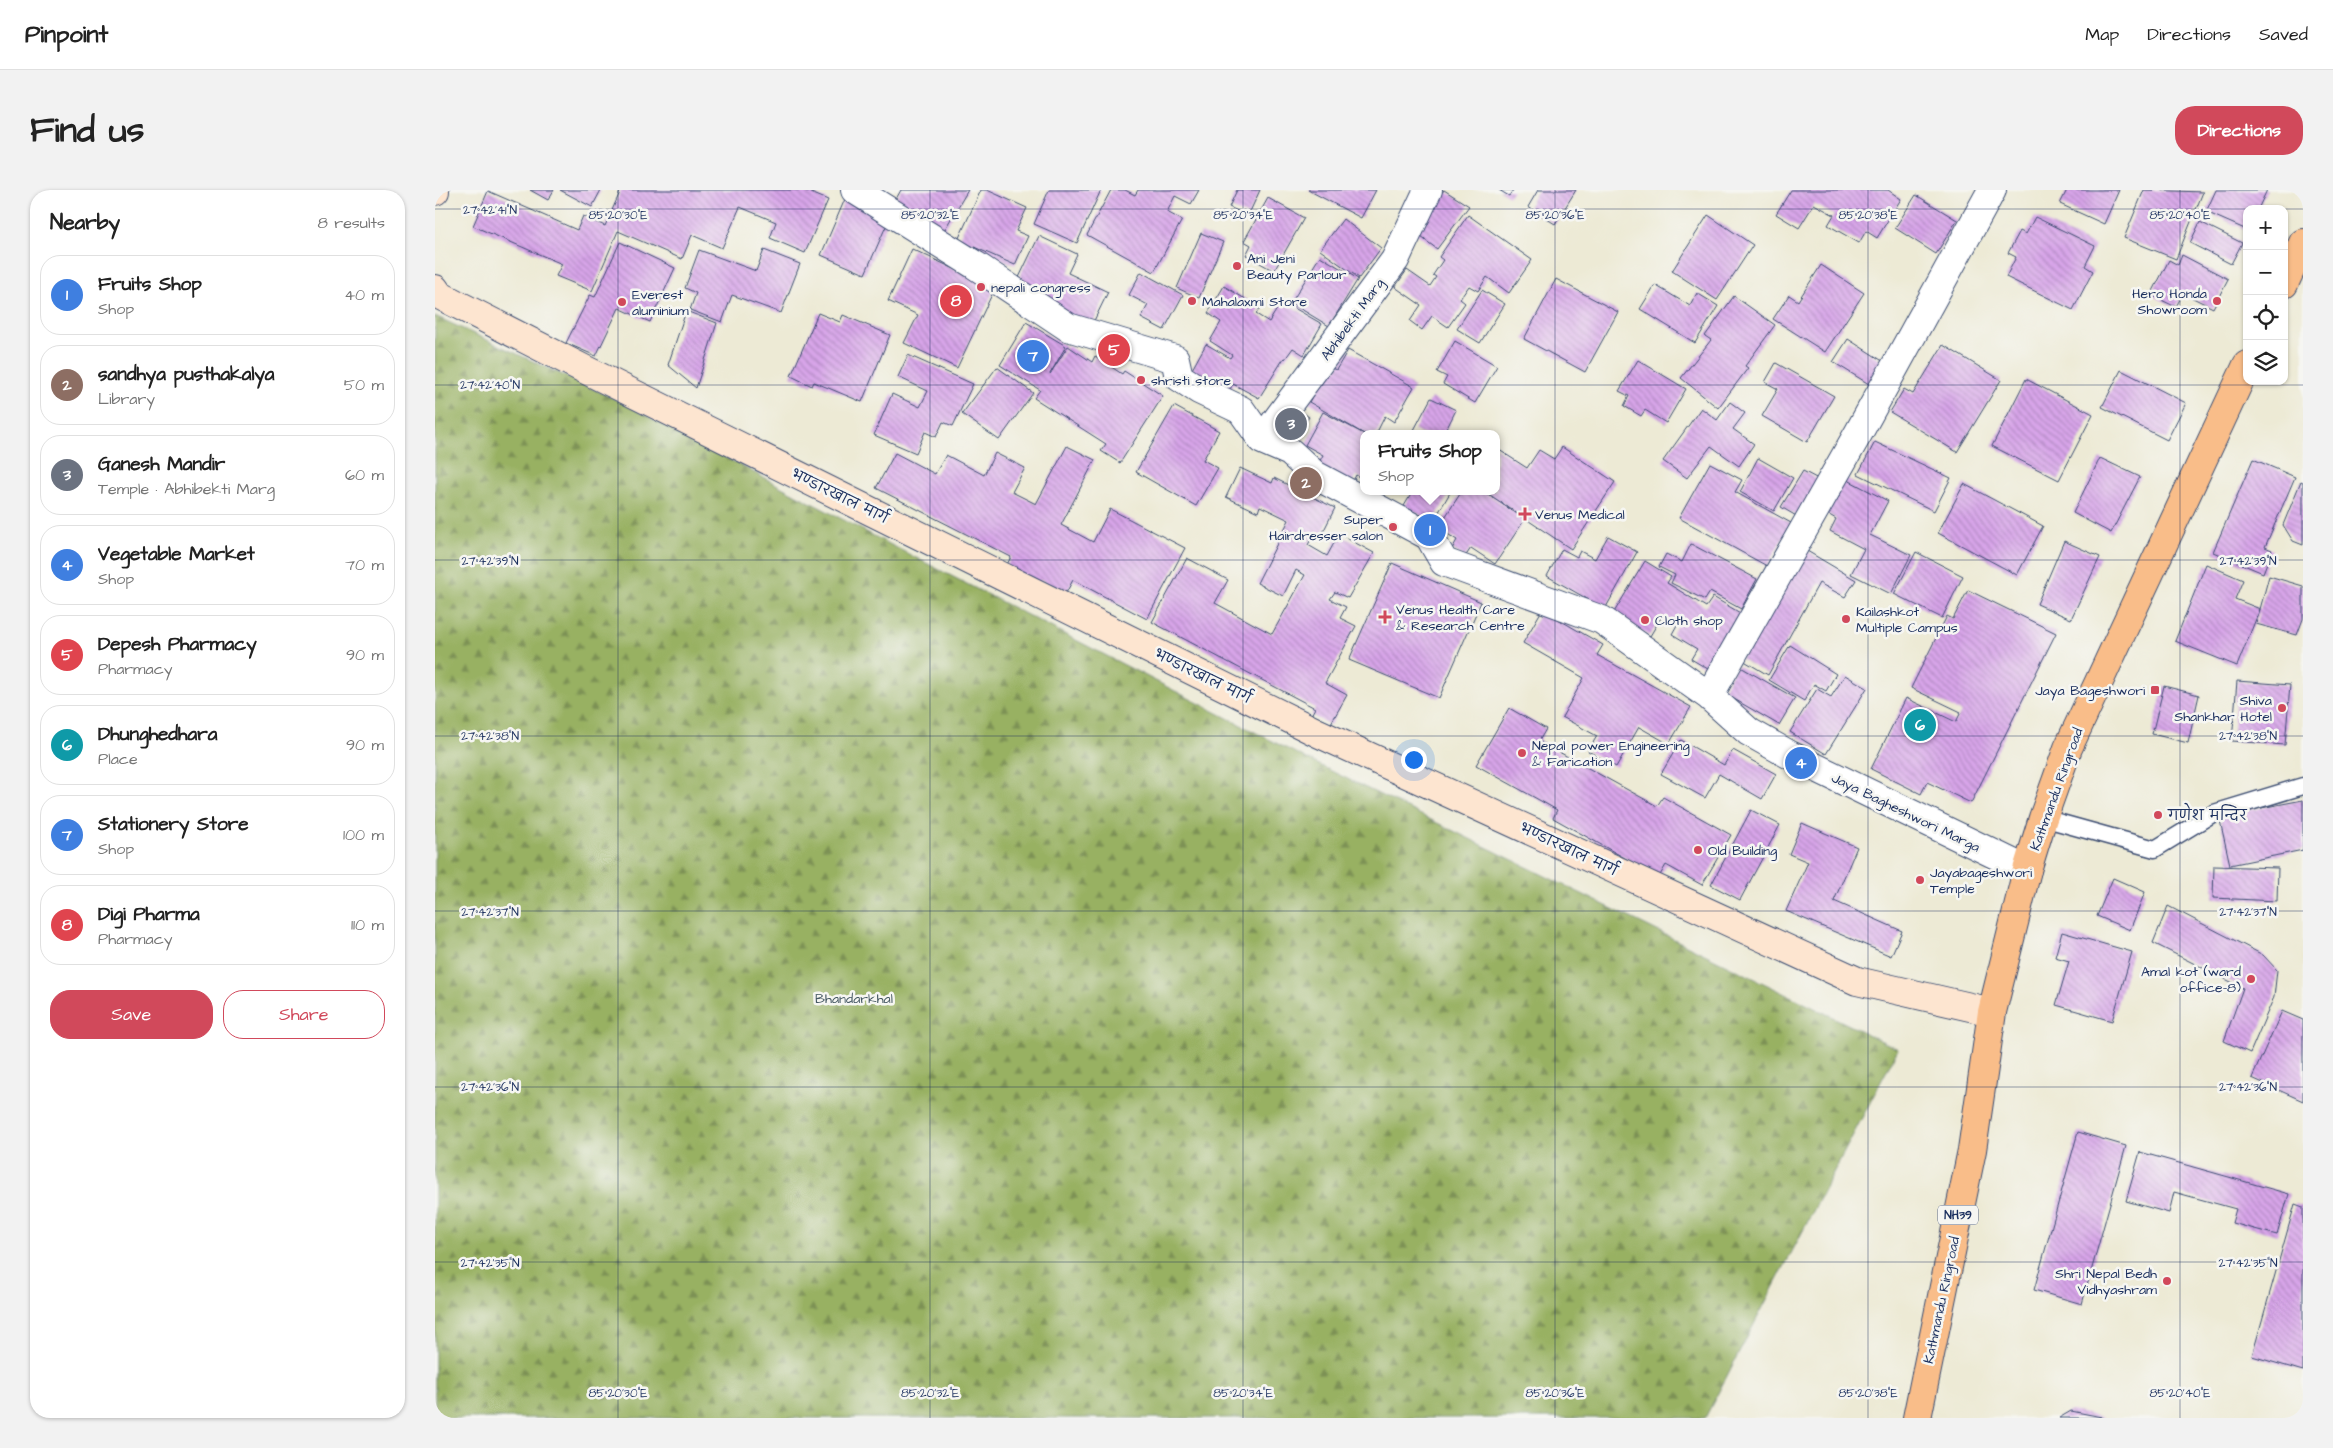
<!DOCTYPE html>
<meta charset="utf-8">
<style>
:root{--surface:#fff;--page:#f2f2f2;--text:#222;--muted:#767676;--line:#e0e0e0;--accent:#d1495b}
body{margin:0;font-family:"Architects Daughter","Playpen Sans Deva",sans-serif;background:var(--page);color:var(--text)}
.controls{position:absolute;right:15px;top:15px;display:grid;overflow:hidden;border-radius:10px;box-shadow:0 1px 4px #0004}
.controls button{width:45px;height:45px;display:grid;place-items:center;padding:0;border:0;border-bottom:1px solid var(--line);background:var(--surface);color:var(--text);font:25px sans-serif}
.you{position:absolute;left:978px;top:569px;width:18px;height:18px;margin:-12px;border:4px solid #fff;border-radius:50%;background:#1a73e8;box-shadow:0 0 0 8px #1a73e833}
.badge{display:grid;place-items:center;width:32px;height:32px;border-radius:50%;background:var(--accent);color:#fff;font-size:16px;font-weight:700}
.pin{position:absolute;translate:-50% -50%;border:2px solid #fff;box-shadow:0 1px 5px #0006}
.popup{position:absolute;left:925px;top:240px;width:140px;height:65px;box-sizing:border-box;display:grid;place-content:center;border-radius:10px;background:var(--surface);filter:drop-shadow(0 1px 4px #0005);font-size:16px;white-space:nowrap;color:var(--muted)}
.popup b{font-size:19px;color:var(--text)}
.popup::after{content:'';position:absolute;left:50%;top:100%;margin-left:-10px;border:10px solid transparent;border-top-color:var(--surface)}
.list{margin:0;padding:0;list-style:none}
h2{display:flex;justify-content:space-between;align-items:center;height:65px;margin:0;padding:0 20px;font-size:21px}
h2 small{font-size:16px;font-weight:400;color:var(--muted)}
.list li{display:grid;grid-template-columns:32px 1fr auto;gap:15px;align-items:center;box-sizing:border-box;height:80px;margin:0 10px 10px;padding:0 10px;border:1px solid var(--line);border-radius:20px}
.list b{display:block;font-size:19px;white-space:nowrap}
.list p{margin:0;font-size:16px;white-space:nowrap;color:var(--muted)}
.list em{font-size:16px;font-style:normal;color:var(--muted)}
.actions{display:flex;gap:10px;padding:15px 20px}
.actions a{flex:1;padding:11px 0;border:1px solid var(--accent);border-radius:20px;text-align:center;font-size:18px;color:var(--accent)}
.actions .main{background:var(--accent);color:#fff}
.icon{flex:none;width:28px;height:28px;fill:none;stroke:currentColor;stroke-width:2;stroke-linecap:round;stroke-linejoin:round}
.map{position:relative;flex:none;width:1868px;height:1228px;overflow:hidden;border-radius:20px}
header{display:flex;align-items:center;gap:30px;box-sizing:border-box;height:70px;padding:0 25px;background:var(--surface);border-bottom:1px solid var(--line)}
header strong{font-size:24px}
nav{display:flex;gap:28px;margin-inline-start:auto;font-size:18px}
.intro{display:flex;align-items:center;justify-content:space-between;box-sizing:border-box;height:120px;padding:0 30px}
h1{margin:0;font-size:35px}
.button{padding:12px 22px;border-radius:20px;background:var(--accent);color:#fff;font-size:18px;font-weight:700}
main{display:flex;gap:30px;padding:0 30px}
aside{flex:1;background:var(--surface);border-radius:20px;box-shadow:0 1px 4px #0004}
.map>svg:first-child{display:block}
.forest{fill:url(#forest-firs);stroke:#5a7060}
.building{fill:url(#building-back-hatch)}
.lines{fill:none;stroke-linecap:round;stroke-linejoin:round}
.service-casing{stroke:#3a4b70;stroke-width:19}
.minor-casing{stroke:#3a4b70;stroke-width:30}
.secondary-casing{stroke:#3a4b70;stroke-width:30}
.trunk-casing{stroke:#3a4b70;stroke-width:30}
.service{stroke:#fff;stroke-width:16}
.minor{stroke:#fff;stroke-width:28}
.secondary{stroke:#fde5d0;stroke-width:28}
.trunk{stroke:#f9bd89;stroke-width:28}
.ticks{fill:none;stroke:#1b2f5e;stroke-width:1;stroke-opacity:0.45}
.poi-dot{fill:#d1495b;stroke:#f6f6f2;stroke-width:2}
.labels{text-anchor:middle;stroke-width:5;stroke-linejoin:round;paint-order:stroke}
.shield{fill:#f6f6f2;stroke:#5d6b8a;stroke-width:1}
.shield-label{font-size:12px;font-weight:bold;fill:#1b2f5e}
.poi-label{font-size:14px;fill:#1b2f5e;stroke:#f6f6f2;text-anchor:start}
.street-label{font-size:14px;fill:#1b2f5e;stroke:#f6f6f2}
.park-label{font-size:14px;fill:#445762;stroke:#f6f6f2}
.ticks-label{font-size:12px;text-anchor:middle;fill:#1b2f5e;stroke:#f6f6f2;stroke-width:5;stroke-linejoin:round;paint-order:stroke}
</style>
<header>
<strong>Pinpoint</strong>
<nav><a>Map</a><a>Directions</a><a>Saved</a></nav>
</header>
<div class="intro"><h1>Find us</h1><a class="button">Directions</a></div>
<main>
<aside>
<h2>Nearby<small>8 results</small></h2>
<ul class="list">
<li><span class="badge" style="background:#3f7fe0">1</span><div><b>Fruits Shop</b><p>Shop</p></div><em>40 m</em></li>
<li><span class="badge" style="background:#8d6e63">2</span><div><b>sandhya pusthakalya</b><p>Library</p></div><em>50 m</em></li>
<li><span class="badge" style="background:#6b7280">3</span><div><b>Ganesh Mandir</b><p>Temple · Abhibekti Marg</p></div><em>60 m</em></li>
<li><span class="badge" style="background:#3f7fe0">4</span><div><b>Vegetable Market</b><p>Shop</p></div><em>70 m</em></li>
<li><span class="badge" style="background:#e0444e">5</span><div><b>Depesh Pharmacy</b><p>Pharmacy</p></div><em>90 m</em></li>
<li><span class="badge" style="background:#0f9aa8">6</span><div><b>Dhunghedhara</b><p>Place</p></div><em>90 m</em></li>
<li><span class="badge" style="background:#3f7fe0">7</span><div><b>Stationery Store</b><p>Shop</p></div><em>100 m</em></li>
<li><span class="badge" style="background:#e0444e">8</span><div><b>Digi Pharma</b><p>Pharmacy</p></div><em>110 m</em></li>
</ul>
<div class="actions"><a class="main">Save</a><a>Share</a></div>
</aside>
<div class="map">
<svg width="1868" height="1228" viewBox="0 0 1868 1228">
<defs>
<pattern id="forest-firs" width="22" height="20" patternUnits="userSpaceOnUse" patternTransform="scale(1.25)"><rect width="22" height="20" fill="#98b162"/><path d="M5 1l3.5 6h-7zM16 11l3.5 6h-7z" fill="#7b9054"/></pattern>
<pattern id="building-back-hatch" width="6" height="6" patternUnits="userSpaceOnUse" patternTransform="scale(1.25)"><rect width="6" height="6" fill="#d8a5e9"/><path d="M-1 5l2 2M0 0l6 6M5-1l2 2" fill="none" stroke="#ae87c0"/></pattern>
</defs>
<rect width="100%" height="100%" fill="#f6f6f2"/>
<filter id="ink" filterUnits="userSpaceOnUse"><feTurbulence type="fractalNoise" baseFrequency=".02" numOctaves="2"/><feDisplacementMap in="SourceGraphic" scale="10" xChannelSelector="R" yChannelSelector="G"/><feConvolveMatrix kernelMatrix="1 2 1 2 8 2 1 2 1" color-interpolation-filters="sRGB"/></filter>
<filter id="wash" filterUnits="userSpaceOnUse"><feTurbulence type="fractalNoise" baseFrequency=".0096" numOctaves="4" result="noise"/><feDisplacementMap in="SourceGraphic" scale="20" xChannelSelector="R" yChannelSelector="G"/><feGaussianBlur stdDeviation="1.12" result="paint"/><feColorMatrix in="noise" values="0 0 0 0 0 0 0 0 0 0 0 0 0 0 0 0 0 1.4 0 .05"/><feComposite in="paint" operator="in"/></filter>
<g filter="url(#wash)">
<rect width="100%" height="100%" fill="#edead5"/>
<path class="forest" d="M0,126L180,209L458,356L878,572L1463,859L1270,1228H0Z"/>
<g id="blocks">
<path class="building" d="M95,0H119L113,10Z
M125,0H166L157,17Z
M186,0H369L393,10L370,63L335,48L341,32L305,17L287,58L257,45L247,69L183,41L157,101L121,86L127,74L38,36L53,1L142,40L148,26L170,36Z
M466,0H533L507,44L457,16Z
M546,0H552L592,18L581,41L593,46L580,75L523,50Z
M614,0H666L642,53L599,34Z
M676,0H690L700,5L703,0H764L756,14L740,6L732,22L747,30L719,82L652,45Z
M802,0H825L813,26L794,17Z
M873,0H941L926,28Z
M1009,0L1034,16L1002,59L978,41Z
M1064,0H1078L1074,6Z
M1103,0H1141L1120,34L1093,17Z
M1356,0H1453L1466,9L1442,48L1431,41L1424,53L1393,35L1399,25L1379,14L1364,38L1341,24Z
M1632,0H1684L1669,34L1625,14Z
M1709,0L1768,2L1741,69L1689,48Z
M1781,0H1832L1823,19H1812V40L1771,22Z
M1481,5L1522,30L1501,64L1460,38Z
M833,8L869,28L839,81L811,65L816,55L809,51Z
M410,9L455,27L430,84L386,65Z
M1033,25L1097,70L1074,103L1052,87L1043,101L1034,96L1025,109L1030,113L1013,137L997,126L987,140L975,131L986,115L960,97L972,80L995,96L1001,87L998,85L1008,70L1004,67Z
M1273,25L1318,55L1282,110L1237,81Z
M1600,27L1660,56L1650,76L1658,81L1638,120L1571,87L1581,67L1573,63L1585,41L1591,44Z
M908,29L946,58L924,88L885,60Z
M1765,32L1807,53L1796,74L1755,53Z
M766,43L788,52L764,108L742,98Z
M604,46L642,64L633,83L673,102L655,139L579,98Z
M185,52L240,78L215,132L184,118L161,166L131,153L155,105L160,107Z
M477,59L560,98L522,178L469,153L483,125L453,111Z
M264,60L321,81L329,60L365,74L346,123L297,105L287,132L255,120L261,103L250,98Z
M1747,65L1793,89L1778,118L1748,103L1741,117L1716,105L1734,70L1743,75Z
M885,66L923,89L894,136L856,113Z
M1386,75L1429,103L1390,162L1338,129L1354,105L1363,111Z
M706,82L748,105L729,140L706,128L713,115L694,105Z
M1121,89L1183,122L1150,182L1089,149Z
M1220,95L1255,116L1262,103L1283,116L1260,153L1205,119Z
M789,96L825,118L821,124L834,132L847,111L887,134L869,165L858,158L850,169L849,168L824,208L798,194L792,205L755,183L771,154L795,168L797,165L775,151L786,132L773,123Z
M1047,100L1070,114L1045,153L1022,139Z
M1299,106L1340,135L1310,176L1313,178L1283,218L1246,188L1276,150L1270,146Z
M251,121L282,133L261,198L233,175Z
M383,123L405,132L408,125L455,145L427,212L379,192L377,196L356,186Z
M591,132L631,156L615,184L633,156L657,172L660,166L687,184L689,181L728,206L685,273L666,261L671,254L599,208L605,200L565,175Z
M1413,149L1457,177L1442,199L1398,172Z
M1020,151L1062,176L1040,213L1008,194L1012,187L1002,182Z
M1508,155L1566,190L1522,262L1455,222L1469,199L1478,204Z
M913,160L979,197L959,232L950,226L941,244H929L874,212L894,177L901,180Z
M473,165L538,194L518,236L508,232L501,247L490,242L481,263L439,245L457,204L485,217L493,201L463,187Z
M1203,170L1251,199L1231,233L1210,220L1206,226L1189,216L1194,206L1184,201Z
M1341,173L1399,206L1372,252L1327,226L1343,199L1330,192Z
M562,177L598,203L564,250L527,224Z
M1686,180L1751,213L1732,250L1667,217Z
M1591,189L1658,224L1624,290L1557,256Z
M996,208L1021,220L1009,244H986L979,240Z
M1295,212L1310,223L1298,239L1319,254L1304,276L1276,256L1252,288L1228,271L1266,218L1282,230Z
M856,215L874,227L856,252L839,240Z
M739,216L784,241L768,270L783,278L761,316L701,282Z
M888,222L929,244V290L921,285L914,299L880,280L888,265L870,255Z
M1440,252L1516,288L1499,321L1423,284Z
M632,256L660,270L626,335L658,352L675,319L750,358L712,429L638,390L631,403L606,390L603,395L570,378L576,367L441,298L460,263L500,284L511,265L549,285L560,263L590,278L577,302L601,314Z
M1127,257L1180,292L1136,359L1049,301H1061V258L1092,278L1104,260L1119,269Z
M1323,268L1358,288L1339,321L1305,302Z
M1665,268L1705,287L1676,343L1638,323Z
M1818,269L1860,287L1830,357L1837,360L1828,383L1778,362Z
M1275,273L1307,290L1300,302L1356,333L1332,376L1244,328Z
M805,278L837,293L839,288L900,318L886,346L879,343L873,355L892,366L904,344L939,363L913,408L900,402L895,409L911,417L905,428L921,436L890,493L912,505L895,535L876,525L880,518L717,432L752,368L793,390L780,413L837,444L870,385L861,380L848,406L822,393L854,330L825,316L823,322L791,307Z
M1368,281L1385,290L1363,327L1346,317Z
M1409,288L1453,311L1435,345L1476,365L1456,404L1416,384L1429,359L1395,341L1401,329L1391,323Z
M1866,291L1868,292V355L1858,351L1848,335Z
M1529,294L1608,336L1582,385L1503,343Z
M978,301H1016L998,332L969,316Z
M1027,301H1047L1090,329L1060,374L1036,358L1030,367L1017,359L1022,350L1003,338Z
M1173,346L1202,362L1170,419L1112,386L1127,359L1142,367L1145,361L1160,369Z
M1629,351L1665,367L1636,429L1602,414Z
M1256,354L1322,389L1306,419L1275,402L1270,410L1236,393L1240,385L1224,377L1231,364L1247,372Z
M1367,358L1421,390L1410,407L1384,393L1333,485L1306,469Z
M1481,362L1528,386L1507,428L1459,404Z
M1210,371L1236,387L1232,393L1271,417L1278,407L1312,427L1278,482L1256,469L1262,459L1237,444L1242,435L1227,426L1215,446L1178,424Z
M957,373L1046,412L1004,508L914,470Z
M1771,374L1808,390L1800,409L1825,419L1802,476L1740,451Z
M1834,386L1868,396V429L1862,445L1821,434Z
M1533,400L1621,443L1536,613L1492,592L1486,604L1436,579L1471,508L1521,532L1526,522L1476,498L1512,426L1518,429Z
M1107,420L1168,455L1162,465L1256,517L1234,554L1204,537L1181,577L1153,561L1162,546L1127,527L1149,488L1088,453Z
M1355,455L1401,484L1391,501L1379,494L1369,511L1334,490Z
M1302,475L1360,508L1344,535L1287,502Z
M1410,485L1432,498L1391,564L1355,542L1382,499L1396,507Z
M1802,491L1855,495L1850,555L1797,551Z
M1729,496L1764,505L1753,553L1717,544Z
M1074,518L1111,539L1104,551L1222,616L1228,607L1296,645L1267,695L1231,675L1224,687L1118,628L1122,620L1041,575Z
M1246,550L1289,575L1298,560L1341,584L1327,609L1284,584L1270,608L1226,584Z
M1868,610V660L1795,675L1784,626Z
M1316,620L1345,635L1305,710L1276,695Z
M1367,633L1422,657L1399,711L1467,741L1456,766L1351,721L1373,672L1354,664Z
M1779,676L1843,678L1842,711L1778,708Z
M1678,688L1710,702L1695,740L1662,726Z
M1733,716L1828,765L1842,780L1839,807L1815,863L1789,851L1808,798L1718,753Z
M1627,742L1697,762L1677,831L1621,815L1634,771L1620,767Z
M1847,821L1868,830V911L1817,888Z
M1643,942L1691,956L1647,1114L1599,1100Z
M1705,962L1854,1004L1842,1045L1797,1033L1801,1019L1739,1002L1734,1023L1691,1011Z
M1860,1014L1868,1017V1181L1817,1166Z
M1636,1221L1667,1227V1228H1624Z"/>
</g>
</g>
<g filter="url(#ink)">
<use href="#blocks" fill-opacity="0" stroke="#3a4b70" stroke-width="1"/>
<g class="lines">
<defs>
<path id="service" d="M1608,628L1720,659L1779,623L1868,596"/>
<path id="minor" d="M420,0L540,75L633,137L740,169L744,187L764,200L806,220L827,250L855,262L880,285L994,346L1009,372L1167,430L1274,506L1314,542L1355,565L1592,680
M827,250L960,70L993,0
M1274,506L1424,242L1557,0"/>
<path id="secondary" d="M0,1V0
M0,99L4,105L147,178L883,543L1422,791L1557,822"/>
<path id="trunk" d="M1849,94L1868,53
M1482,1228L1537,960L1557,822L1592,680L1608,628L1633,558L1812,175"/>
</defs>
<use href="#service" class="service-casing"/>
<use href="#minor" class="minor-casing"/>
<use href="#secondary" class="secondary-casing"/>
<use href="#trunk" class="trunk-casing"/>
<use href="#service" class="service"/>
<use href="#minor" class="minor"/>
<use href="#secondary" class="secondary"/>
<use href="#trunk" class="trunk"/>
</g>
</g>
<path class="ticks" d="M183,0V1228M495,0V1228M808,0V1228M1120,0V1228M1433,0V1228M1745,0V1228M0,19H1812M1849,19H1868M0,195H1868M0,370H1868M0,546H1868M0,721H1868M0,897H1868M0,1072H1868"/>
<g class="poi-dot">
<circle cx="802" cy="76" r="5"/>
<circle cx="546" cy="97" r="5"/>
<circle cx="757" cy="111" r="5"/>
<circle cx="1782" cy="111" r="5"/>
<circle cx="187" cy="112" r="5"/>
<circle cx="706" cy="190" r="5"/>
<path d="M1087.5 316.5h5v5h5v5h-5v5h-5v-5h-5v-5h5z"/>
<circle cx="958" cy="337" r="5"/>
<path d="M947.5 419.5h5v5h5v5h-5v5h-5v-5h-5v-5h5z"/>
<circle cx="1411" cy="429" r="5"/>
<circle cx="1210" cy="430" r="5"/>
<rect x="1715" y="495" width="10" height="10" rx="2.5"/>
<circle cx="1847" cy="518" r="5"/>
<circle cx="1087" cy="563" r="5"/>
<circle cx="1723" cy="625" r="5"/>
<circle cx="1263" cy="660" r="5"/>
<circle cx="1485" cy="690" r="5"/>
<circle cx="1816" cy="789" r="5"/>
<circle cx="1732" cy="1091" r="5"/>
</g>
<g class="labels">
<rect class="shield" x="1503" y="1015.5" width="40" height="19" rx="4"/>
<g class="shield-label">
<text x="1523" y="1029">NH39</text>
</g>
<g class="poi-label">
<text x="812" y="73">Ani Jeni<tspan x="812" dy="16">Beauty Parlour</tspan></text>
<text x="556" y="102">nepali congress</text>
<text x="1772" y="108" text-anchor="end">Hero Honda<tspan x="1772" dy="16">Showroom</tspan></text>
<text x="197" y="109">Everest<tspan x="197" dy="16">aluminium</tspan></text>
<text x="767" y="116">Mahalaxmi Store</text>
<text x="716" y="195">shristi store</text>
<text x="1100" y="329">Venus Medical</text>
<text x="948" y="334" text-anchor="end">Super<tspan x="948" dy="16">Hairdresser salon</tspan></text>
<text x="961" y="424">Venus Health Care<tspan x="961" dy="16">&amp; Research Centre</tspan></text>
<text x="1421" y="426">Kailashkot<tspan x="1421" dy="16">Multiple Campus</tspan></text>
<text x="1220" y="435">Cloth shop</text>
<text x="1710" y="505" text-anchor="end">Jaya Bageshwori</text>
<text x="1837" y="515" text-anchor="end">Shiva<tspan x="1837" dy="16">Shankhar Hotel</tspan></text>
<text x="1097" y="560">Nepal power Engineering<tspan x="1097" dy="16">&amp; Farication</tspan></text>
<text x="1733" y="630">गणेश मन्दिर</text>
<text x="1273" y="665">Old Building</text>
<text x="1495" y="687">Jayabageshwori<tspan x="1495" dy="16">Temple</tspan></text>
<text x="1806" y="786" text-anchor="end">Amal kot (ward<tspan x="1806" dy="16">office-8)</tspan></text>
<text x="1722" y="1088" text-anchor="end">Shri Nepal Bedh<tspan x="1722" dy="16">Vidhyashram</tspan></text>
</g>
<g class="street-label">
<text transform="translate(917 129) rotate(-54)" y="5">Abhibekti Marg</text>
<text transform="translate(405 306) rotate(26)" y="5">भण्डारखाल मार्ग</text>
<text transform="translate(768 486) rotate(26)" y="5">भण्डारखाल मार्ग</text>
<text transform="translate(1621 599) rotate(-70)" y="5">Kathmandu Ringroad</text>
<text transform="translate(1471 622) rotate(26)" y="5">Jaya Bagheshwori Marga</text>
<text transform="translate(1134 659) rotate(25)" y="5">भण्डारखाल मार्ग</text>
<text transform="translate(1506 1110) rotate(-78)" y="5">Kathmandu Ringroad</text>
</g>
<g class="park-label">
<text x="419" y="813">Bhandarkhal</text>
</g>
</g>
<g class="ticks-label">
<text x="55" y="24">27°42'41"N</text>
<text x="183" y="29">85°20'30"E</text>
<text x="495" y="29">85°20'32"E</text>
<text x="808" y="29">85°20'34"E</text>
<text x="1120" y="29">85°20'36"E</text>
<text x="1433" y="29">85°20'38"E</text>
<text x="1745" y="29">85°20'40"E</text>
<text x="55" y="199">27°42'40"N</text>
<text x="55" y="375">27°42'39"N</text>
<text x="1813" y="375">27°42'39"N</text>
<text x="55" y="550">27°42'38"N</text>
<text x="1813" y="550">27°42'38"N</text>
<text x="55" y="726">27°42'37"N</text>
<text x="1813" y="726">27°42'37"N</text>
<text x="55" y="901">27°42'36"N</text>
<text x="1813" y="901">27°42'36"N</text>
<text x="55" y="1077">27°42'35"N</text>
<text x="1813" y="1077">27°42'35"N</text>
<text x="183" y="1207">85°20'30"E</text>
<text x="495" y="1207">85°20'32"E</text>
<text x="808" y="1207">85°20'34"E</text>
<text x="1120" y="1207">85°20'36"E</text>
<text x="1433" y="1207">85°20'38"E</text>
<text x="1745" y="1207">85°20'40"E</text>
</g>
</svg>
<div class="controls">
<button>+</button>
<button>−</button>
<button><svg class="icon" aria-label="locate" viewBox="0 0 24 24"><circle cx="12" cy="12" r="6"/><path d="M12 2v4M12 18v4M2 12h4M18 12h4"/></svg></button>
<button><svg class="icon" aria-label="layers" viewBox="0 0 24 24"><path d="M12 4l9 5-9 5-9-5zM3 14l9 5 9-5"/></svg></button>
</div>
<div class="you"></div>
<div class="pin badge" style="left:995px;top:340px;background:#3f7fe0">1</div>
<div class="popup"><b>Fruits Shop</b>Shop</div>
<div class="pin badge" style="left:871px;top:293px;background:#8d6e63">2</div>
<div class="pin badge" style="left:856px;top:234px;background:#6b7280">3</div>
<div class="pin badge" style="left:1366px;top:573px;background:#3f7fe0">4</div>
<div class="pin badge" style="left:679px;top:160px;background:#e0444e">5</div>
<div class="pin badge" style="left:1485px;top:535px;background:#0f9aa8">6</div>
<div class="pin badge" style="left:598px;top:166px;background:#3f7fe0">7</div>
<div class="pin badge" style="left:521px;top:111px;background:#e0444e">8</div>
</div>
</main>
